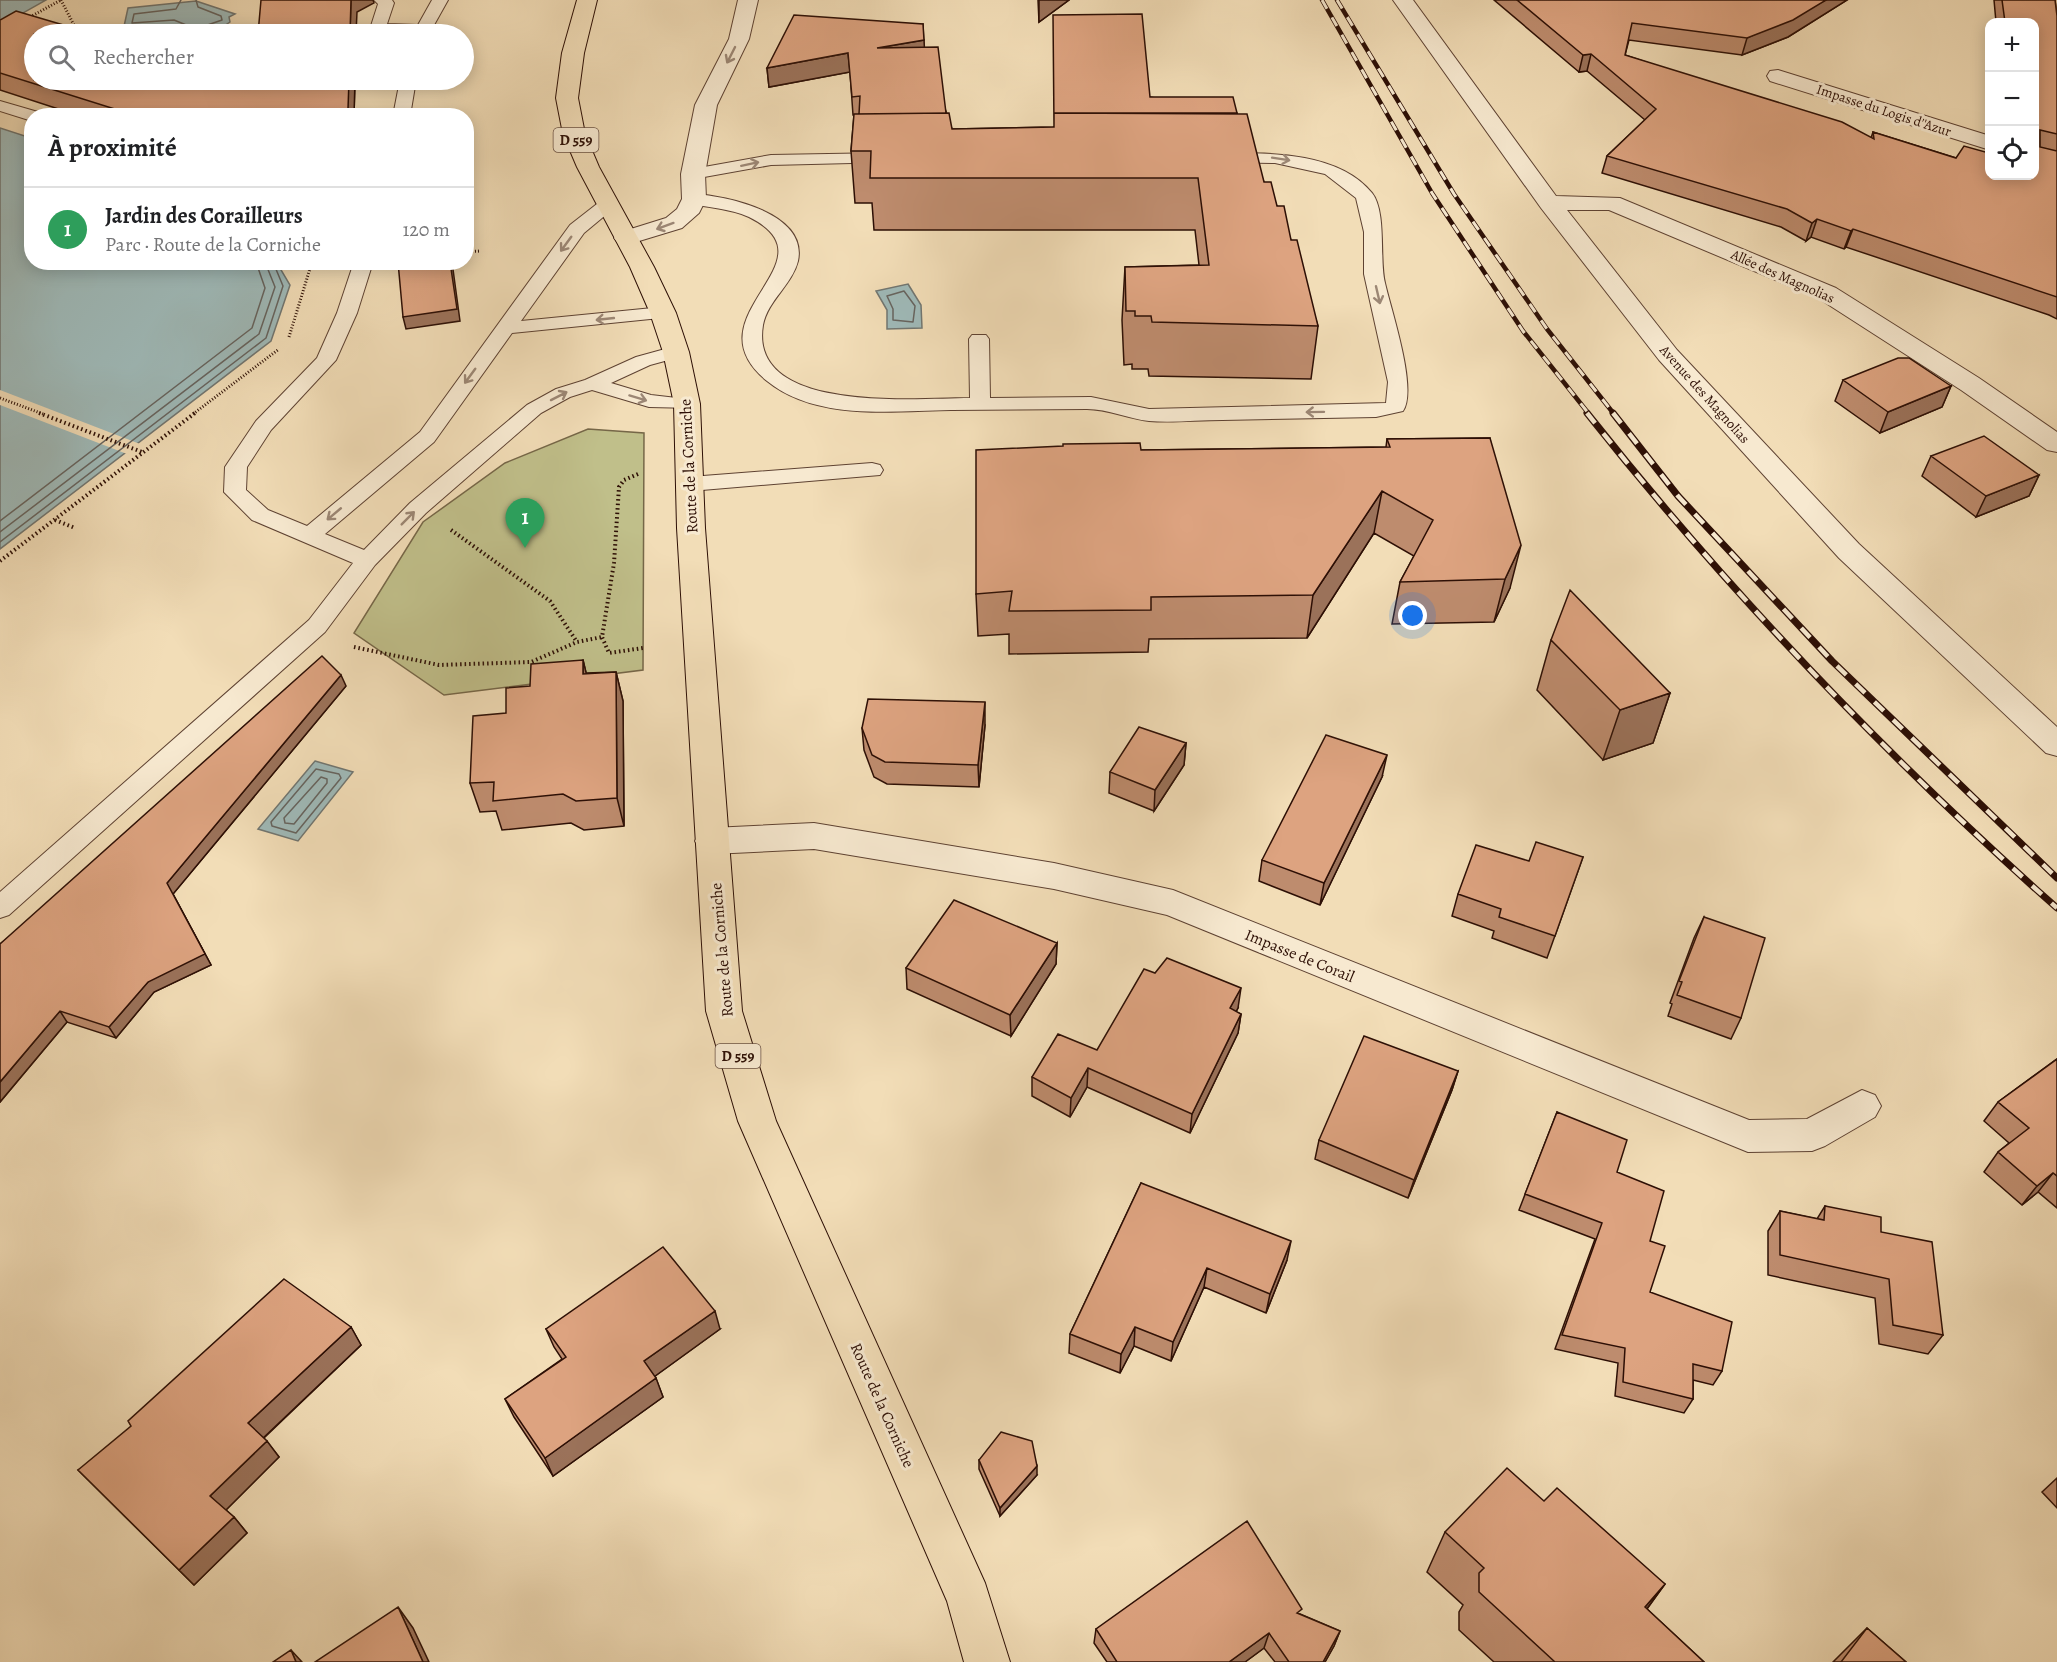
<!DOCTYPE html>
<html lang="fr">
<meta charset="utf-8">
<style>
:root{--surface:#fff;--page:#f2f2f2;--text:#202124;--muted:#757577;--line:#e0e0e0;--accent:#0b8043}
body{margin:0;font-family:Alegreya,serif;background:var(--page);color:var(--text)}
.controls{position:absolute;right:18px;top:18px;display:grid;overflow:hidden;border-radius:12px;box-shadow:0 3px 15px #0003}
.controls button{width:54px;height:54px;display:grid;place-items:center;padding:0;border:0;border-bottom:2px solid var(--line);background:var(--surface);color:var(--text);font:30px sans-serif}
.you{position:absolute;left:1413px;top:616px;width:21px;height:21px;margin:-15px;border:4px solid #fff;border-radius:50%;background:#1a73e8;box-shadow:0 0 0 9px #1a73e833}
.badge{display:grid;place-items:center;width:39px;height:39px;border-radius:50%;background:var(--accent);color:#fff;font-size:20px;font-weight:700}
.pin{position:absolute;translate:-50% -50px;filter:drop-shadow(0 2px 3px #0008)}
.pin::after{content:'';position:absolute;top:32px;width:21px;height:18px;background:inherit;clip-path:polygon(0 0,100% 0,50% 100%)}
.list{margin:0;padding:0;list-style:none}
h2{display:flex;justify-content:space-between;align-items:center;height:78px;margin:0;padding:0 24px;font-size:26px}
h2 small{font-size:20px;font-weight:400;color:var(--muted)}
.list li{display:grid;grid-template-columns:39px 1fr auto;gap:18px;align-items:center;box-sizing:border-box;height:84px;padding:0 24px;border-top:2px solid var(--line)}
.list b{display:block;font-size:22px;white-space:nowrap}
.list p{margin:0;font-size:20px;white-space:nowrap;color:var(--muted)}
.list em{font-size:20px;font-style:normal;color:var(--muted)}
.icon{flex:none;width:33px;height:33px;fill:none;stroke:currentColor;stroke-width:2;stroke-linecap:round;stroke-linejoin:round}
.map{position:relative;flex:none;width:2057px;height:1662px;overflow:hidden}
.search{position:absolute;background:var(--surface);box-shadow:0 3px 15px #0003;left:24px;top:24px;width:450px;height:66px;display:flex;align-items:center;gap:15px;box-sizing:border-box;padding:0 21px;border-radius:33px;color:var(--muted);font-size:22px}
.panel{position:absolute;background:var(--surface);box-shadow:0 3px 15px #0003;left:24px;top:108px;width:450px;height:162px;border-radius:24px}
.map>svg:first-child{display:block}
.green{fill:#c0bf8a;stroke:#766748;stroke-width:1.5}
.water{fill:#9fbab9;stroke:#717671;stroke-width:1.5}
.pier{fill:#f2ddb7}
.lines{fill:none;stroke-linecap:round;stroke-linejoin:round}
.shore{stroke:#66645f;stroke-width:1.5}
.service-casing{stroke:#5e4232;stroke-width:2}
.minor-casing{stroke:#5e4232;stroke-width:2}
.primary-casing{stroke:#2d0f05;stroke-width:2}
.path-far1{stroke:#2d0f05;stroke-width:3;stroke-dasharray:1 2;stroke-linecap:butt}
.path{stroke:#2d0f05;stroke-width:4;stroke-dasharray:1.5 3;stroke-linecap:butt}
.service{fill:#f7e9d0;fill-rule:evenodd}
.minor{fill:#f7e9d0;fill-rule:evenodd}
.primary{fill:#f2ddb7;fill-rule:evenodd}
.rail-far1-casing{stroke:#2d0f05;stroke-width:4.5}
.rail-casing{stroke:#2d0f05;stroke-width:7}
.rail-far1{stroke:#f7e9d0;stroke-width:3;stroke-dasharray:10;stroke-linecap:butt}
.rail{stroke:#f7e9d0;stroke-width:4.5;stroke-dasharray:13;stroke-linecap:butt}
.wall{fill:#be8c6e;stroke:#2d0f05;stroke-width:1.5}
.shaded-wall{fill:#9b725a;stroke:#2d0f05;stroke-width:1.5}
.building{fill:#dda380;stroke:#2d0f05;stroke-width:1.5}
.oneway{stroke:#9c8775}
.labels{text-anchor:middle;stroke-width:6;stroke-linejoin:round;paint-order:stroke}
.far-street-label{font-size:14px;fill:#2d0f05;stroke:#f7e9d0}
.shield{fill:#f7e9d0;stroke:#6a5042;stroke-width:1.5}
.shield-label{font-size:15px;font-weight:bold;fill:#2d0f05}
.street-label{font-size:16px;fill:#2d0f05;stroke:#f7e9d0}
</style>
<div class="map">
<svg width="2057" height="1662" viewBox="0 0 2057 1662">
<rect width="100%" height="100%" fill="#f2ddb7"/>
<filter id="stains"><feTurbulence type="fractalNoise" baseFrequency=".00333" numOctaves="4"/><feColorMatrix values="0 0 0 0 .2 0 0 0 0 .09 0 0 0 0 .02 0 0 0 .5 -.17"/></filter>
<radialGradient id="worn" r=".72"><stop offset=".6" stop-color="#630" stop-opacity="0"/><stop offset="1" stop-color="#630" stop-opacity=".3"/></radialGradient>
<path class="green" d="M588,429L644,433L643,670L444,695L354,633L423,522L505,463Z"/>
<path class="water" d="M0,0H46L0,26Z
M196,1L235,14L229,17L230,22C220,30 209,29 198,34L174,26L123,31L128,8Z
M0,128L31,138L32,262L277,263L290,285L271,341L0,549Z
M908,284L921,305L922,328L887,329V310L876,291Z
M315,761L353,772L298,841L258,829Z"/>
<path class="pier" d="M0,390L140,444L127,454L0,405Z"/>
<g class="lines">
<path class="shore" d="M181,0L176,9L134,14L132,23L174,20L196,29L222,20L221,16L198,7L196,0
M904,291L915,306L913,322L893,320V309L887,296Z
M0,521L252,328L265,288L256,262
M0,532L259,334L275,287L265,262
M0,542L266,338L283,286L273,262
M316,769L339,774L341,778L296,833L272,826L271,822Z
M321,777L327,779V783L294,824L285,823L284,818Z"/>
<defs>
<path id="service" d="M374,0H392L394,3L387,24L418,25L432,0H448L429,34L372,32L370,29L378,4Z
M400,80H416L410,116H393Z
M0,101L38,112L40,116H32V121L0,111Z
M886,153L895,158L892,162L771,165L693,179L684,174L693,169L771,155Z
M1223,153C1270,153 1339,152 1372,193C1387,212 1379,260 1385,283C1391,310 1418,389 1403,411L1376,417C1325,418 1273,419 1222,420C1198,420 1173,423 1149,421C1129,419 1108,409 1087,409C1042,409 996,410 951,410C892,411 816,421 767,381C686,315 839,262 749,217C729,208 708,208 688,203L685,199L694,194C727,196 808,213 798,261C792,285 768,300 763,325C748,415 919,398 970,398L969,339L972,335H986L989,339L990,398L1091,397L1149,409L1386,403L1388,382L1364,274V232L1356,198L1325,174L1275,163L1217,162L1214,158Z
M608,199L614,200L617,204L614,208L584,233L521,321L663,307L673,313L670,317L512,333L434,442L325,534L364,550L410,503L527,405L556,389L585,380L636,357L676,346L683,348L686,352L683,356L650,365L611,383L651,395L694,400L697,404L694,408L649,407L592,390L570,397L541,413L426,513L375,565L325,632L9,915L0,918V892L309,620L353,563L252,520L224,492L225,467L256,421L317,358L337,313L354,262H373L357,313L336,360L271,430L247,467L246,490L268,510L307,526L420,432L570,225L602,200Z
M872,463L880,465L883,470L880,475L690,491L682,489L679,484L682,479L690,477Z"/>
<path id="minor" d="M738,0H758L749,39L717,105L705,174L706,199L699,213L682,228L626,245L618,243L614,238L618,233L666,218L677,209L682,199L681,174L695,105L729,39Z
M1393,0H1413L1556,196L1620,198L1836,288L1979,378L2057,432V452L2047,450L1961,390L1818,298L1609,210H1567L1677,350L1859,544L2057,727V756L2046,753L1839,558L1659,360L1541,208Z
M1778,70L1990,136V150L1770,81L1767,76L1770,71Z
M814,823L1054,863L1173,890L1749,1120L1807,1119L1862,1090L1875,1095L1881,1106L1875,1117L1825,1146L1812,1151L1748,1152L1167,915L1054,889L814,849L712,854L700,850L695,841L700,832L712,828Z"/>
<path id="primary" d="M577,0H597L584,53L578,98L585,134L599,167L654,267L676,313L689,352L700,404L705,528L742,1011L776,1121L985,1583L1010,1662H964L947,1601L738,1121L706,1011L677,528L674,404L663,352L650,313L630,267L577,167L563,134L556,98L562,53Z"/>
</defs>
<use href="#service" class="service-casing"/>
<use href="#minor" class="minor-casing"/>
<use href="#primary" class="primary-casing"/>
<path class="path-far1" d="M61,0L76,29L74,34
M30,17L61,0
M466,252L480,251
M289,337L312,262
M0,398L43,414
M193,414L279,349"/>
<path class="path" d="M39,413L142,452
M638,474L624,480L619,487L614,563L602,637L609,653L643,648
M55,520L75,528
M451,530L550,601L577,642
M0,561L195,413
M354,647L439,665L531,662L577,642L602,637"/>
<use href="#service" class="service"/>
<use href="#minor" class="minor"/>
<use href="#primary" class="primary"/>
<defs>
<path id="rail-far1" d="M1322,0L1432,193L1523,331L1589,414
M1337,0L1454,194L1547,329L1614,414"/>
<path id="rail" d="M1587,413C1728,591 1887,757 2057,908
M1613,413L1678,496L1832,661L2057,878"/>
</defs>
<use href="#rail-far1" class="rail-far1-casing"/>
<use href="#rail" class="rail-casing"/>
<use href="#rail-far1" class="rail-far1"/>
<use href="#rail" class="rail"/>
</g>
<path class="wall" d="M1038,0H1069L1039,22Z
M1494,0H1847L1788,37L1742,55L1629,40L1625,55L1871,138L1873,132L1956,158L2034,176V22H1996L1994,0H2055L2057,16V319L2049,315L1846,247L1844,249L1811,237L1806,241L1781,227L1602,173L1607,156L1645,120L1587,71L1579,72Z
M0,20L254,83L255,80H355L354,116H80L0,90Z
M923,24L924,47L952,129L1053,127L1150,97L1237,113L1264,182L1277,206L1291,240L1318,326L1311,379L1149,376L1148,369H1132V364L1124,365L1122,320L1125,267L1199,265L1195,230H874L872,203H855L851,151L854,115H853L850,72L769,87L767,68Z
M1843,380L1951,386L1942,407L1880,433L1835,401Z
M1490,438L1510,588L1494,622L1392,624L1400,582L1414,556L1374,533L1307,638L1149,639L1148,652L1009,654V634L978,636L976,594L1141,450L1386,447L1387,439Z
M1931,456L2039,475L2029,496L1976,517L1922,476Z
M1551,640L1670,693L1653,743L1603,760L1537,690Z
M583,660L586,673L616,672L623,701L624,826L584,830L571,823L502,830L496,811L480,812L470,783L506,713L530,686Z
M346,686L173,894L211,965L154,992L116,1038L67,1022L0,1102V944Z
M985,725L979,787L887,784L874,777L864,750L862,728Z
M1186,743L1184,765L1154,811L1109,793L1110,772Z
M1382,777L1320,905L1259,881L1262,860Z
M1583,857L1547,958L1492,938L1494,931L1452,916L1458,894L1529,861Z
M1704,917L1741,1018L1731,1039L1668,1016L1672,1004L1670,1003L1694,938Z
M1057,943L1056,964L1011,1036L907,989L906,968Z
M1238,1008L1236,1012L1241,1014L1238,1033L1190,1133L1087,1087L1070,1117L1032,1096V1077L1097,1050Z
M2057,1059V1208L2038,1192L2022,1205L1984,1172L1998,1152L2009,1143L1984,1121L1998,1102Z
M1458,1071L1452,1090L1408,1198L1315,1159L1319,1140Z
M1557,1112L1617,1172L1650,1241V1292L1722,1371L1713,1385L1693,1380V1399L1684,1413L1615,1396L1618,1363L1555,1349L1595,1239L1519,1210Z
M1141,1183L1287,1260L1266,1313L1204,1287L1171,1361L1134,1346L1120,1373L1069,1353L1070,1334Z
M1825,1206L1881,1232L1943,1335L1928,1354L1879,1344L1875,1298L1768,1275V1231L1780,1211L1817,1219Z
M351,1327L361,1345L264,1438L279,1457L226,1510L234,1517L247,1533L194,1585L78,1470Z
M546,1329H720L655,1376L663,1397L553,1476L514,1417L505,1399L562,1359L554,1347Z
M979,1460L1037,1475L1000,1516L979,1469Z
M2057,1478V1508L2042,1492Z
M1544,1501L1665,1584L1647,1609L1704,1662H1494L1459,1630V1612L1463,1605L1427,1572L1445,1532Z
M1300,1614L1340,1631L1334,1646L1325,1662H1275L1264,1648L1245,1662H1107L1094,1643L1096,1629Z
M1867,1628L1906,1662H1833Z"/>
<path class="shaded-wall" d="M351,0H373L374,3L357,12L356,34H350Z
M1039,0H1069L1039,22Z
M1826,0H1847L1788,37L1742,55L1747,38Z
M924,40L925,58L877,48Z
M848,53L850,72L769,87L767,68Z
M1591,54L1587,71L1579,72L1583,55Z
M349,80H355L354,116H340Z
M1817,219L1811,237L1806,241L1812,223Z
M1853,229L1846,247L1844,249L1851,231Z
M450,262H452L460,321L406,329L403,317Z
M1951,386L1942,407L1880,433L1888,412Z
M2039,475L2029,496L1976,517L1986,496Z
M1382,491L1374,533L1307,638L1313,595Z
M1521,545L1510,588L1494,622L1505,579Z
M583,660L590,689L583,674Z
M616,672L623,701L624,826L617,798Z
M341,675L346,686L173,894L211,965L154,992L116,1038L109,1027L148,982L167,883Z
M1670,693L1653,743L1603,760L1620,710Z
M985,702V725L979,787L978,765Z
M1186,743L1184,765L1154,811L1155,790Z
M1387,755L1382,777L1320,905L1324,883Z
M1057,943L1056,964L1011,1036L1010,1015Z
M1241,988L1238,1008L1227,1028L1230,1008Z
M60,1011L67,1022L0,1102V1082Z
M1241,1014L1238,1033L1190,1133L1192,1114Z
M1088,1068L1087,1087L1070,1117L1071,1098Z
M1458,1071L1452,1090L1408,1198L1414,1180Z
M2053,1173L2038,1192L2022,1205L2037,1186Z
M1291,1241L1287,1260L1266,1313L1270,1294Z
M1207,1268L1204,1287L1171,1361L1173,1342Z
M715,1311L720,1329L651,1379L644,1361Z
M351,1327L361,1345L261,1440L248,1423Z
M1135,1327L1134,1346L1120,1373L1121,1354Z
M656,1378L663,1397L553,1476L545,1458Z
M267,1441L279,1457L224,1512L210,1496Z
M1037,1466V1475L1000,1516V1508Z
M234,1517L247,1533L194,1585L179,1570Z
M1665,1584L1637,1622L1645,1607Z
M398,1607L413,1628L429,1662H423Z
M1340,1631L1334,1646L1325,1662H1323Z
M1269,1633L1264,1648L1245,1662H1229Z
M291,1650L302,1662H296Z"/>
<path class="building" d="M261,0H351L350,34H258Z
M1517,0H1826L1793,20L1747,38L1632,23L1625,55L1842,122L1874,139L1873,132L1956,158L1964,146L1989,153V176H2034V165L2038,166L2034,96V22H2005L2002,0H2055L2057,16V134L2040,130V147L2057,151V297L1853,229L1851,231L1817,219L1812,223L1787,209L1607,156L1656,109L1591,54L1583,55Z
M16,11L94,34H34V80H243L254,83L255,80H349L348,109L340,116H137L0,73V20Z
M1142,14L1150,97H1233L1237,113H1054V127L1053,15Z
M794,15L923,24L924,40L877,48L938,47L946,113L859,114L860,96L852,97L848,53L767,68Z
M949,113L952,129L1054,127V113L1247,114L1264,182H1271L1277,206H1284L1291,240H1297L1318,326L1152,322L1151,316H1135V311H1126L1125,267L1209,265L1198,178H870L871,151H851L854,114Z
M398,262H450L457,309L403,317Z
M1898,358H1909L1951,386L1888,412L1843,380Z
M1984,436L2039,475L1986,496L1931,456Z
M1490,438L1521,545L1505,579L1400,582L1433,520L1382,491L1313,595L1151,597V610L1009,611L1012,591L976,594V450L1063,446V444L1140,443L1141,450L1390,447L1387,439Z
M1570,590L1670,693L1620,710L1551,640Z
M322,656L341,675L167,883L205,954L148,982L109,1027L60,1011L0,1082V944Z
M583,660V674L616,672L617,798L576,801L563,794L493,801L494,782L470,783L473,716L506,713V688L530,686L531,664Z
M868,699L985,702L978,765L885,762L872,755L862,728Z
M1139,727L1186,743L1155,790L1110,772Z
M1326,735L1387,755L1324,883L1262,860Z
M1536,842L1583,857L1555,936L1499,917L1501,909L1458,894L1476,845L1529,861Z
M954,900L1057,943L1010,1015L906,968Z
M1704,917L1765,938L1741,1018L1677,995L1682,982L1679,981Z
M1167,958L1241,988L1230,1008L1241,1014L1192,1114L1088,1068L1071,1098L1032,1077L1058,1034L1097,1050L1144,969L1155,973Z
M1364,1036L1458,1071L1414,1180L1319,1140Z
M2057,1059V1176L2053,1173L2037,1186L1998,1152L2029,1128L1998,1102Z
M1557,1112L1627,1140L1617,1172L1664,1191L1650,1241L1665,1246L1650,1292L1732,1322L1722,1371L1693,1364V1399L1623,1382L1625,1348L1562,1335L1602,1223L1525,1194Z
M1141,1183L1291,1241L1270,1294L1207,1268L1173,1342L1135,1327L1121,1354L1070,1334Z
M1825,1206L1881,1217V1232L1932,1242L1943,1335L1893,1325L1889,1279L1780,1255V1211L1824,1220Z
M663,1247L715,1311L644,1361L656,1378L545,1458L505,1399L566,1357L546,1329Z
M284,1279L351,1327L248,1423L267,1441L210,1496L234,1517L179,1570L78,1470L131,1426L128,1421Z
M1001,1432L1032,1441L1037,1466L1000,1508L979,1460Z
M1507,1468L1544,1501L1557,1488L1665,1584L1645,1607L1704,1662H1555L1479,1592V1573L1484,1568L1445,1532Z
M1247,1521L1302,1609L1297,1613L1340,1631L1323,1662H1289L1269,1633L1229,1662H1117L1096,1629Z
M398,1607L423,1662H315Z
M1867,1628L1906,1662H1841Z
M291,1650L296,1662H273Z"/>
<defs><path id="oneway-shaft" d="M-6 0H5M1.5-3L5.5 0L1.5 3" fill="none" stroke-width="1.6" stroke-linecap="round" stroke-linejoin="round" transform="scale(1.5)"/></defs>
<g class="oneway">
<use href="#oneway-shaft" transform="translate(731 55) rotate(117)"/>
<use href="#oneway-shaft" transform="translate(1281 159) rotate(9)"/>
<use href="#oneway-shaft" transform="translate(750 164) rotate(-12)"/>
<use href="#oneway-shaft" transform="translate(665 226) rotate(160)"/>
<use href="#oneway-shaft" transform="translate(566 244) rotate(126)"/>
<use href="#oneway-shaft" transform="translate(1378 295) rotate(77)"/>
<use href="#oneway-shaft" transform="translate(605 319) rotate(174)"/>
<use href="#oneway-shaft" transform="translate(470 376) rotate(126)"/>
<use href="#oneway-shaft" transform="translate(559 396) rotate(-27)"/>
<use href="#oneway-shaft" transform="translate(638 398) rotate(17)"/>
<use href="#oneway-shaft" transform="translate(1315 412) rotate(179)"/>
<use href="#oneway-shaft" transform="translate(334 514) rotate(140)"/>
<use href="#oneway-shaft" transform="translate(408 518) rotate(-45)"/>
</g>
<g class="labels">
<g class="far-street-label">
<text transform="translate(1884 110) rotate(18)" y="5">Impasse du Logis d''Azur</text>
<text transform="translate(1783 276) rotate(24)" y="5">Allée des Magnolias</text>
<text transform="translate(1705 394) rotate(48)" y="5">Avenue des Magnolias</text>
</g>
<g class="shield">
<rect x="553.5" y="128" width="45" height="24" rx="4.5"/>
<rect x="715.5" y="1044" width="45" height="24" rx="4.5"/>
</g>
<g class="shield-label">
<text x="576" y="145">D 559</text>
<text x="738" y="1061">D 559</text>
</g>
<g class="street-label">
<text transform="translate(688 466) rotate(-93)" y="6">Route de la Corniche</text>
<text transform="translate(721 950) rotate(-95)" y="6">Route de la Corniche</text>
<text transform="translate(1300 955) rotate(22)" y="6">Impasse de Corail</text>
<text transform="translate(883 1405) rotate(66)" y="6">Route de la Corniche</text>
</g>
</g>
<rect width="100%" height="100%" filter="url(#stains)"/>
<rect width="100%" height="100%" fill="url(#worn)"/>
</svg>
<div class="controls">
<button>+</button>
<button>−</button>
<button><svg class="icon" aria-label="locate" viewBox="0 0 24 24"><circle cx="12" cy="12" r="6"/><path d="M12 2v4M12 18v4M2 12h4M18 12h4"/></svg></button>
</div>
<div class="you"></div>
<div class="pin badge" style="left:525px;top:548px;background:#2e9e5b">1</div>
<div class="search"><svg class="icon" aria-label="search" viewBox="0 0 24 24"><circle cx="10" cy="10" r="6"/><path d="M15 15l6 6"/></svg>Rechercher</div>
<section class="panel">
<h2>À proximité<small></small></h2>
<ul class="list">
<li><span class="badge" style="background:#2e9e5b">1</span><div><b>Jardin des Corailleurs</b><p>Parc · Route de la Corniche</p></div><em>120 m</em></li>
</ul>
</section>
</div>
